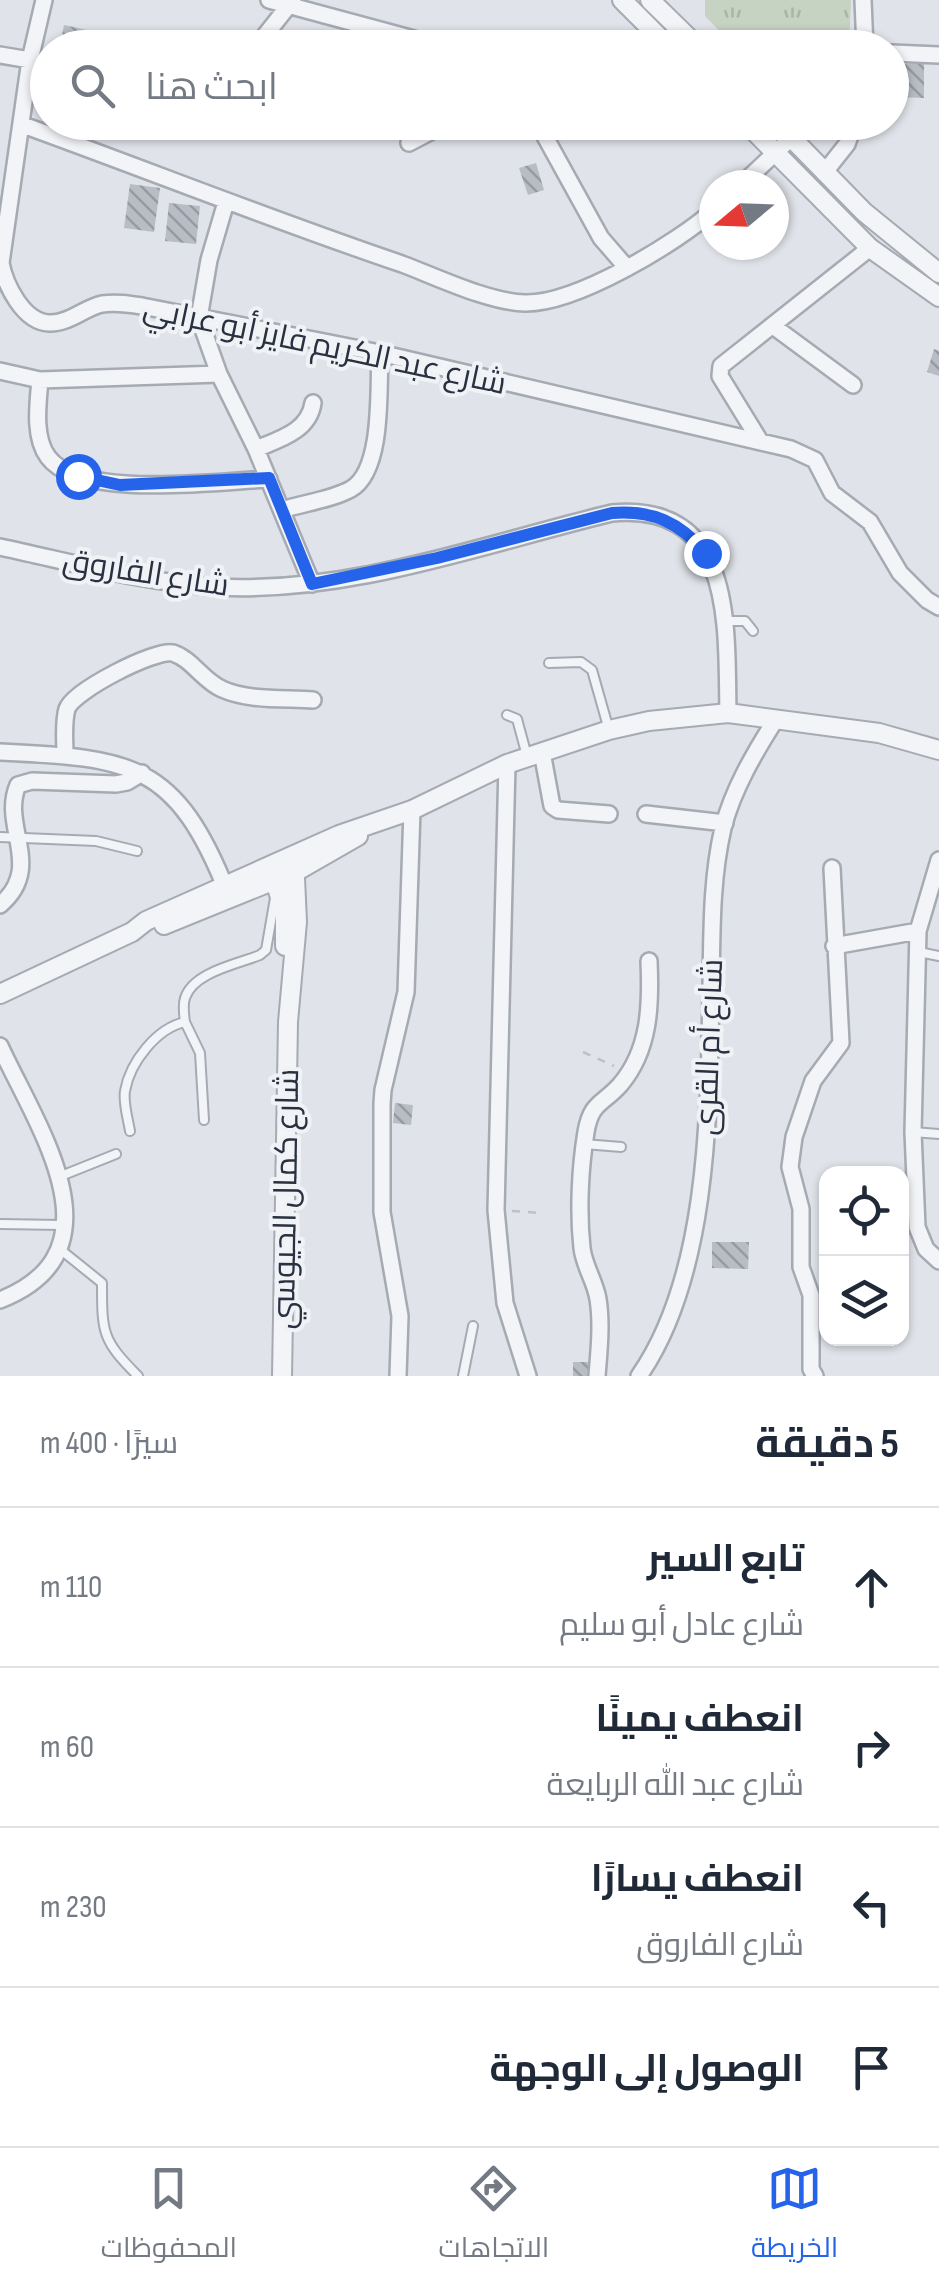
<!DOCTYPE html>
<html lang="ar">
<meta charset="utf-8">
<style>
:root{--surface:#fff;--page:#f6f6f7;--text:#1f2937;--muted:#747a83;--line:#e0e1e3;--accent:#2563eb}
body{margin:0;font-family:"Sofia Sans Condensed",Cairo,sans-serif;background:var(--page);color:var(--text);direction:rtl}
.controls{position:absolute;right:30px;bottom:30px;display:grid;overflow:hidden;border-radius:20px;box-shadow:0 2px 8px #0004}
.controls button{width:90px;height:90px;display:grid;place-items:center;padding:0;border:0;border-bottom:2px solid var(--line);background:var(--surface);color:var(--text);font:50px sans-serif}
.compass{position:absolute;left:699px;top:170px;width:90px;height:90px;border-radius:50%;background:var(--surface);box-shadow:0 2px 8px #0004;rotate:251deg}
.stop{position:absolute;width:30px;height:30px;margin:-22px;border:8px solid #2563eb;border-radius:50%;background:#fff}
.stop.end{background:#2563eb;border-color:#fff;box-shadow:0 2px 10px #0008}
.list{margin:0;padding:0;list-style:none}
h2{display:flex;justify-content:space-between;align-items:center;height:130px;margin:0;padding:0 40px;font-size:42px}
h2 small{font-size:32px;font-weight:400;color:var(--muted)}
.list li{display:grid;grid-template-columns:65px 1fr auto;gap:30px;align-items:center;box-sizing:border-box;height:160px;padding:0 40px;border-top:2px solid var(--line)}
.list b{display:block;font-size:38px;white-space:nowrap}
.list p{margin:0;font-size:32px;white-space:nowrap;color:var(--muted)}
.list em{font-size:32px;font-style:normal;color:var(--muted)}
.icon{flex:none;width:55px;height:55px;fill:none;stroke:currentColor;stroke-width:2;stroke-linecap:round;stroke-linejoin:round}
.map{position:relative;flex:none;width:939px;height:1376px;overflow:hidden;direction:ltr}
.search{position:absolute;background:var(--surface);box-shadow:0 2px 8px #0004;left:30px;right:30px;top:30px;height:110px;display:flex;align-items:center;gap:25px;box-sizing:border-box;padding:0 35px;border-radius:55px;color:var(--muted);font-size:38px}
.sheet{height:770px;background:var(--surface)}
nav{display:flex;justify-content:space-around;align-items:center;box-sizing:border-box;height:140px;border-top:2px solid var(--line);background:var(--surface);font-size:28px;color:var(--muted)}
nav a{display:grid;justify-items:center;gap:5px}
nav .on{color:var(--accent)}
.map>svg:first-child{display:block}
.grass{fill:url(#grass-tufts)}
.building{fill:url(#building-back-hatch)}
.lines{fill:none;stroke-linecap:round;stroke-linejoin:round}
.service-casing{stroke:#a5aab3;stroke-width:12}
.minor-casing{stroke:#a5aab3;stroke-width:20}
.tertiary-casing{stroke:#a5aab3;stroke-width:22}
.path{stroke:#bec1c7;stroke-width:2.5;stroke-dasharray:8 8;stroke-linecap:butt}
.service{stroke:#f3f4f7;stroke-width:8}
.minor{stroke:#f3f4f7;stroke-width:15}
.tertiary{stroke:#f3f4f7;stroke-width:18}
.route{stroke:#2563eb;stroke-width:12}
.labels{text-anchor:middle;stroke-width:8;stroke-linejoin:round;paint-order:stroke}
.street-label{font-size:32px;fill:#293140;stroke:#f0f2f6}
</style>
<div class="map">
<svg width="939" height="1376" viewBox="0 0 939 1376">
<defs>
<pattern id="grass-tufts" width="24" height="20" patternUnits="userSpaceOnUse" patternTransform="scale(2.5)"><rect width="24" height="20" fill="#c6d2c2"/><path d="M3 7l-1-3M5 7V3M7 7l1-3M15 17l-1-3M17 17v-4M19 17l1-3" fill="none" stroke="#aab5a8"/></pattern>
<pattern id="building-back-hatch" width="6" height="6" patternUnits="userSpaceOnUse" patternTransform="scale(2.5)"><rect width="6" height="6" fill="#b8bdc5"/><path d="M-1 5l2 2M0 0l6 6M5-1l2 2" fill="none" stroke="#969aa1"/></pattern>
</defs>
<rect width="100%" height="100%" fill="#e0e3e9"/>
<path class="grass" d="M705,0H851L849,47H735L705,16Z"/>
<path class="building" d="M64,25L87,30L84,48L60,46Z
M899,64H924V98L899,97Z
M97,122H125L124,133L96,129Z
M661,122H699L675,136Z
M536,163L544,190L528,195L519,168Z
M130,184L160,188L154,232L124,228Z
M169,203L200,206L196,244L165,241Z
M934,349L939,351V376L927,372Z
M395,1103L413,1105L411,1125L393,1123Z
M712,1242H749L748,1269L712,1268Z
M573,1362H595V1376H573Z"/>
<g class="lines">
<defs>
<path id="service" d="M638,48L650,27
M726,621H745L753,631
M549,663L581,662L592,670L609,730
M507,715L517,719L527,756
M0,837L96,841L137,851
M919,952L939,956
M185,1022C184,1015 183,1004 185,998C193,972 238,964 260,955L266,950L275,898L270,882
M130,1131C128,1119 123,1103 125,1091C130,1062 157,1028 185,1022L200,1053L204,1120
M913,1132L939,1134
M584,1144L621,1147
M61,1176L116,1154
M0,1224L62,1225
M61,1250L102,1283C102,1333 102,1340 138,1376
M463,1376L473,1326"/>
<path id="minor" d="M44,0L30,60L1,263C5,284 23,322 49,323C68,324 84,308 102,304C116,302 129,304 142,306L380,353L791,449L815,460L832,493L870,522L900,573L927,600L939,607
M269,0L447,48
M863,0L865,48
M255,48L293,0
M892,53L939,55
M0,55L30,60
M537,122L601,238L627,268
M23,125C150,171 275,221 402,264C437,277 488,302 525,303C576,304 677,243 714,210
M409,143L449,122
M824,173L847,144L855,122
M741,185L791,138
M226,202L209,260L199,318L219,374L256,449L312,584
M773,326L853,385
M0,371L40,380L219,374
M40,380C38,403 33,437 48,457C79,500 219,481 269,479
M760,441L720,376L721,366L870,248
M256,449C280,439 309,431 313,403
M282,510C303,503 331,500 351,489C384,470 378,387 380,353
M0,547C71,562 145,583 217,587C352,594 483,544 612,513C736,502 726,628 728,713
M0,752C132,758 176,762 228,894
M542,752L552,806L558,810L609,814
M65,755C65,741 63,722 67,709C73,691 155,649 173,653C192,659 203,681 222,689C248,701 285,698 313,700
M507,764L496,1210L505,1303L528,1376
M646,814L725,823
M939,860L918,931L913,1132L917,1227L926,1249L939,1261
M0,905C45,867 0,826 18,785L32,781L116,784L127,782L142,773
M834,946L918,931
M0,1046C37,1127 125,1251 0,1300
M398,1376L400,1316L382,1212V1104L383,1090L406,992L412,810
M597,1376C599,1351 602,1324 598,1299C595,1281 584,1266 582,1248C578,1212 580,1168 586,1132C591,1102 602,1105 620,1085C650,1050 651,1005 649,961
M639,1376C710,1274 709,1107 711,986C712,932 711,880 723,828C733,789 755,752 776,719
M815,1376L811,1369V1295L801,1267V1209L790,1167L794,1137L813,1081L841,1043L832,868"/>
<path id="tertiary" d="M622,0L670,48
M650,0L699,48
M745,122L870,248L939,297
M776,122L864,212L939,273
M279,868L285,905V946
M164,925L297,871L358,836
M0,994L132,932L146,921L339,835L412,810L507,764L609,730L649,721L728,713L879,733L939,750
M282,1376L288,1022L297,922L294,856"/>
</defs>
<use href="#service" class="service-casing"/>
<use href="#minor" class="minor-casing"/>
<use href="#tertiary" class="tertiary-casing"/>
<path class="path" d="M583,1052L614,1066
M512,1211L541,1213"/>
<use href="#service" class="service"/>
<use href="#minor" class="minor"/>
<use href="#tertiary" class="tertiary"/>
</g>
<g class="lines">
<path class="route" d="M78,476L120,485L269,478L312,584L437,558L612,513C653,510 679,522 706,553"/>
</g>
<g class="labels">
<g class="street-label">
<text transform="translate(325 345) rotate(12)" y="11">شارع عبد الكريم فايز أبو عرابي</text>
<text transform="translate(146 572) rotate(9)" y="11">شارع الفاروق</text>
<text transform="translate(708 1047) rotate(-88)" y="11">شارع أم القرى</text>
<text transform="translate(285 1199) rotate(-89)" y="11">شارع كمال الجيوسي</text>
</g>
</g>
</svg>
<div class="controls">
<button><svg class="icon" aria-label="locate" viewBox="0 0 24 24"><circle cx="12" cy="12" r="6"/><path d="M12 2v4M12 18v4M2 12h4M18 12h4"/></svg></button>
<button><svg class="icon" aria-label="layers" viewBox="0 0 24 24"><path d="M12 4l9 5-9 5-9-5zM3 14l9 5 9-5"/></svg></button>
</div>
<svg class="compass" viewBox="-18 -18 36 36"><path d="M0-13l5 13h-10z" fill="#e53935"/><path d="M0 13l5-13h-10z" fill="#747a83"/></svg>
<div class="stop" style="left:78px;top:476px"></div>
<div class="stop end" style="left:706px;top:553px"></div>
<div class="search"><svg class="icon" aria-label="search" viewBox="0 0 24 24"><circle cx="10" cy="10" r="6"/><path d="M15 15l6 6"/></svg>ابحث هنا</div>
</div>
<section class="sheet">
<h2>5 دقيقة<small>سيرًا · 400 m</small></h2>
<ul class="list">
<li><svg class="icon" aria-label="ahead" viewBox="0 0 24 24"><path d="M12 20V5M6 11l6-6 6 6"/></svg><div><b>تابع السير</b><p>شارع عادل أبو سليم</p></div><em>110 m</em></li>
<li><svg class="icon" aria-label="right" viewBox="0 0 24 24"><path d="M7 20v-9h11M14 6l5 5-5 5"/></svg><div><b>انعطف يمينًا</b><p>شارع عبد الله الربايعة</p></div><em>60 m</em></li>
<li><svg class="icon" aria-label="left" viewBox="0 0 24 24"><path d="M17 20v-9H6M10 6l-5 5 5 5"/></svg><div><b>انعطف يسارًا</b><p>شارع الفاروق</p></div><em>230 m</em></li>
<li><svg class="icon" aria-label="arrive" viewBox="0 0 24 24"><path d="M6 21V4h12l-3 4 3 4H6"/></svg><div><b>الوصول إلى الوجهة</b></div></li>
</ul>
</section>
<nav>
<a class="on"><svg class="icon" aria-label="map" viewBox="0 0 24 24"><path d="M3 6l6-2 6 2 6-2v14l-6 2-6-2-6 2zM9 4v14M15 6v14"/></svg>الخريطة</a>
<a><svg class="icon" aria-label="directions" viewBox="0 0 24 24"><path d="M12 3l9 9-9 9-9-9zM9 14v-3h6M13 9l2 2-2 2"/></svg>الاتجاهات</a>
<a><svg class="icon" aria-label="saved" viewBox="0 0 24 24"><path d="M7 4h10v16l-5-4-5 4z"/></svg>المحفوظات</a>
</nav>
